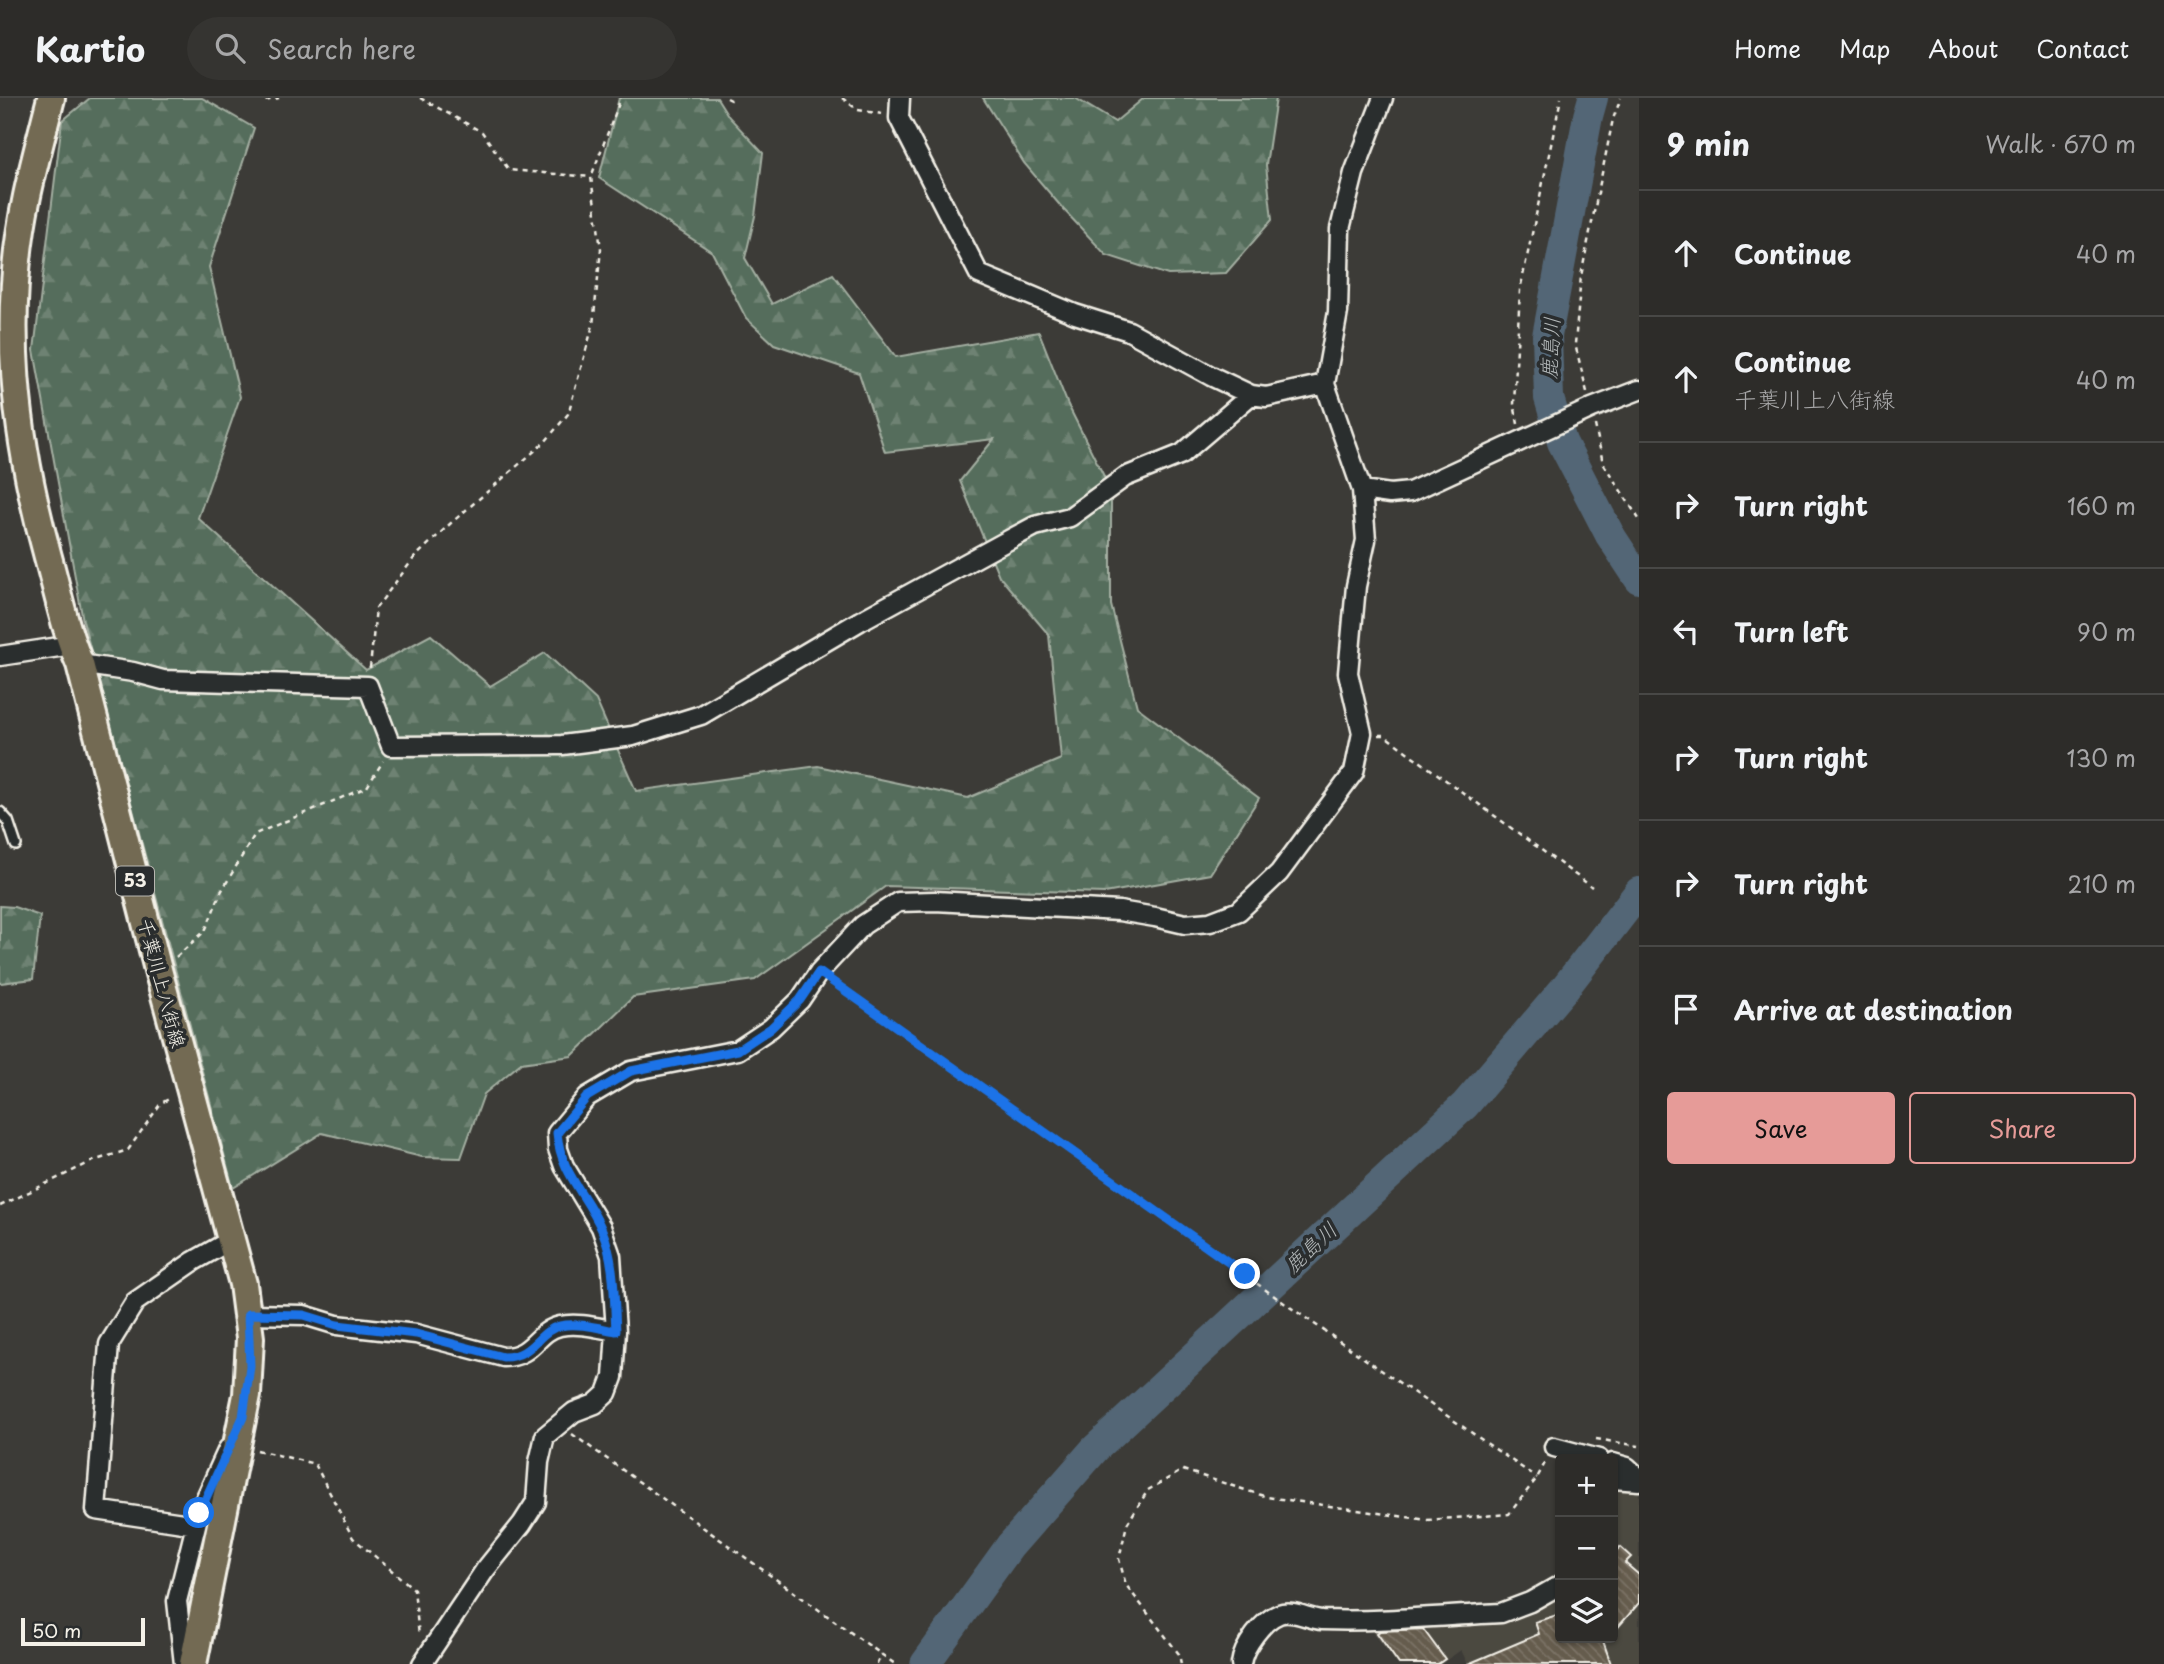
<!DOCTYPE html>
<meta charset="utf-8">
<style>
:root{--surface:#2d2c29;--page:#353431;--text:#f1f3f6;--muted:#a7a7a8;--line:#484846;--accent:#e69b98}
body{margin:0;font-family:"Playpen Sans","Klee One",sans-serif;background:var(--page);color:var(--text)}
.controls{position:absolute;right:21px;bottom:21px;display:grid;overflow:hidden;border-radius:7px;box-shadow:0 2px 5px #0004}
.controls button{width:63px;height:63px;display:grid;place-items:center;padding:0;border:0;border-bottom:2px solid var(--line);background:var(--surface);color:var(--text);font:35px sans-serif}
.scale{position:absolute;left:21px;bottom:18px;width:124px;box-sizing:border-box;padding-left:7px;border:4px solid #f4f1e8;border-top:0;font-size:19px;line-height:24px;white-space:nowrap;color:#f4f1e8;-webkit-text-stroke:5px #2a2d2e;paint-order:stroke}
.stop{position:absolute;width:21px;height:21px;margin:-16px;border:5px solid #1a73e8;border-radius:50%;background:#fff}
.stop.end{background:#1a73e8;border-color:#fff;box-shadow:0 2px 7px #0008}
.list{margin:0;padding:0;list-style:none}
h2{display:flex;justify-content:space-between;align-items:center;height:91px;margin:0;padding:0 28px;font-size:30px}
h2 small{font-size:23px;font-weight:400;color:var(--muted)}
.list li{display:grid;grid-template-columns:46px 1fr auto;gap:21px;align-items:center;box-sizing:border-box;height:126px;padding:0 28px;border-top:2px solid var(--line)}
.list b{display:block;font-size:26px;white-space:nowrap}
.list p{margin:0;font-size:23px;white-space:nowrap;color:var(--muted)}
.list em{font-size:23px;font-style:normal;color:var(--muted)}
.actions{display:flex;gap:14px;padding:21px 28px}
.actions a{flex:1;padding:16px 0;border:2px solid var(--accent);border-radius:7px;text-align:center;font-size:24px;color:var(--accent)}
.actions .main{background:var(--accent);color:#111}
.icon{flex:none;width:38px;height:38px;fill:none;stroke:currentColor;stroke-width:2;stroke-linecap:round;stroke-linejoin:round}
.map{position:relative;flex:none;width:1639px;height:1566px;overflow:hidden}
header{display:flex;align-items:center;gap:42px;box-sizing:border-box;height:98px;padding:0 35px;background:var(--surface);border-bottom:2px solid var(--line)}
header strong{font-size:33px}
nav{display:flex;gap:38px;margin-inline-start:auto;font-size:24px}
.search{width:490px;height:63px;background:var(--page);display:flex;align-items:center;gap:18px;box-sizing:border-box;padding:0 24px;border-radius:38px;color:var(--muted);font-size:26px}
main{display:flex}
aside{flex:1;background:var(--surface)}
.map>svg:first-child{display:block}
.built{fill:#4b4841}
.forest{fill:url(#forest-firs);stroke:#a4afa2;stroke-width:2}
.lines{fill:none;stroke-linecap:round;stroke-linejoin:round}
.river{stroke:#536676;stroke-width:30}
.building{fill:url(#building-back-hatch);stroke:#f4f1e8;stroke-width:2}
.service-casing{stroke:#f4f1e8;stroke-width:14}
.minor-casing{stroke:#f4f1e8;stroke-width:23}
.primary-casing{stroke:#f4f1e8;stroke-width:32}
.path{stroke:#f4f1e8;stroke-width:2.5;stroke-dasharray:5 5;stroke-linecap:butt}
.service{stroke:#2a2d2e;stroke-width:9}
.minor{stroke:#2a2d2e;stroke-width:18}
.primary{stroke:#736b52;stroke-width:26}
.route{stroke:#1a73e8;stroke-width:9}
.labels{text-anchor:middle;stroke-width:7;stroke-linejoin:round;paint-order:stroke}
.shield{fill:#2a2d2e;stroke:#b7b6b0;stroke-width:2}
.shield-label{font-size:18px;font-weight:bold;fill:#f4f1e8}
.street-label{font-size:19px;fill:#f4f1e8;stroke:#2a2d2e}
.water-label{font-size:21px;font-style:italic;fill:#b4b9ba;stroke:#2a2d2e}
</style>
<header>
<strong>Kartio</strong>
<div class="search"><svg class="icon" aria-label="search" viewBox="0 0 24 24"><circle cx="10" cy="10" r="6"/><path d="M15 15l6 6"/></svg>Search here</div>
<nav><a>Home</a><a>Map</a><a>About</a><a>Contact</a></nav>
</header>
<main>
<div class="map">
<svg width="1639" height="1566" viewBox="0 0 1639 1566">
<defs>
<pattern id="forest-firs" width="22" height="20" patternUnits="userSpaceOnUse" patternTransform="scale(1.75)"><rect width="22" height="20" fill="#556d5b"/><path d="M5 1l3.5 6h-7zM16 11l3.5 6h-7z" fill="#6e8273"/></pattern>
<pattern id="building-back-hatch" width="6" height="6" patternUnits="userSpaceOnUse" patternTransform="scale(1.75)"><rect width="6" height="6" fill="#655c4d"/><path d="M-1 5l2 2M0 0l6 6M5-1l2 2" fill="none" stroke="#7c7467"/></pattern>
</defs>
<rect width="100%" height="100%" fill="#3c3b37"/>
<filter id="ink" filterUnits="userSpaceOnUse"><feTurbulence type="fractalNoise" baseFrequency=".0143" numOctaves="2"/><feDisplacementMap in="SourceGraphic" scale="14" xChannelSelector="R" yChannelSelector="G"/><feConvolveMatrix kernelMatrix="1 2 1 2 8 2 1 2 1" color-interpolation-filters="sRGB"/></filter>
<g filter="url(#ink)">
<path class="built" d="M1613,1385L1639,1388V1566H1468L1461,1552L1441,1566H1397L1364,1522L1510,1516L1560,1492V1540H1613Z"/>
<path class="forest" d="M90,0H202L254,30L209,169L240,299L198,420L366,572L431,537L490,588L545,555L596,602L636,693L818,668L968,700L1061,661L1049,537L999,478L960,383L994,341L885,354L859,275L774,246L746,220L712,154L599,80L619,0H717L729,19L763,55L755,118L745,160L772,206L833,176L896,259L1039,234L1068,307L1111,392V507L1137,609L1259,700L1210,776L1105,795L886,788L755,882L633,899L572,958L521,965L484,996L461,1060L422,1059L322,1035L233,1090L83,523L34,252L62,23Z
M983,0H1075L1115,24L1144,0H1276L1266,67L1272,122L1226,175L1168,177L1106,157L1064,112L1024,65Z
M0,808L14,809L40,818L33,881L0,885Z"/>
<g class="lines">
<path class="river" d="M1593,0L1588,18L1547,238L1549,300L1562,344L1610,437L1639,481
M925,1566L1010,1448L1095,1351L1465,1007L1564,891L1639,794"/>
</g>
<path class="building" d="M1620,1449L1631,1459L1625,1465L1639,1477V1505L1613,1535V1454L1614,1455Z
M1560,1516V1540H1602L1611,1566H1468L1539,1536L1535,1524Z
M1423,1531L1445,1561L1438,1566H1399L1377,1535L1380,1533Z"/>
<g class="lines">
<defs>
<path id="service" d="M0,714L8,723L16,747"/>
<path id="minor" d="M900,0L899,20L979,176L1075,216L1129,233L1211,278L1251,297L1266,299L1325,286
M1362,392L1390,396L1410,394L1592,310L1639,292
M0,558L72,547
M80,566L133,574L163,582L368,588L391,648L562,647L633,638L701,617L860,523L1003,445L1035,428L1070,419L1125,379L1182,356L1251,297
M248,1216L304,1217L337,1227L416,1236L503,1259C534,1259 536,1233 560,1228C578,1224 599,1230 616,1233
M1554,1349L1599,1361
M1613,1365L1627,1369L1639,1380
M1613,1381L1639,1383
M196,1427L96,1412L109,1246L135,1204L194,1163L231,1142
M184,1566L177,1503L199,1415L228,1351
M422,1566L485,1472L522,1426L536,1404L539,1364L545,1338L574,1314L595,1306L607,1295L613,1279L616,1233L611,1158L601,1129L564,1068L558,1051L557,1035L587,999L631,973L738,952L771,930L800,902L819,874L863,827L898,804L935,803L1119,813L1155,819L1185,826L1210,824L1239,813L1279,775L1354,674L1362,635L1348,575L1356,488L1366,442L1362,392L1325,286L1338,214L1340,131L1354,75L1383,0
M1241,1566C1243,1549 1263,1522 1279,1516C1293,1511 1308,1521 1322,1522C1381,1524 1442,1518 1501,1515L1530,1504L1560,1487"/>
<path id="primary" d="M51,0C43,32 34,65 27,98C1,221 15,339 48,459C58,495 65,532 80,566L157,868L243,1186L250,1240L247,1297L193,1566"/>
</defs>
<use href="#service" class="service-casing"/>
<use href="#minor" class="minor-casing"/>
<use href="#primary" class="primary-casing"/>
<path class="path" d="M256,0L265,3L279,0
M420,0L482,34L509,72L591,79
M727,0L731,2L736,0
M842,0L858,12L882,16
M1587,294L1575,246L1581,178L1613,21L1621,0
M1518,326L1514,306L1520,192L1561,0
M1595,327L1603,365L1639,421
M370,570L376,510L414,460L451,425L545,344L568,316L593,227L601,151L591,79L621,0
M1379,637H1384L1592,789
M176,859L205,833L221,794L255,736L367,689L383,663
M833,884L1287,1207L1537,1380
M0,1108L93,1063L128,1052L161,1005L171,1000
M572,1336L895,1566
M1596,1341L1639,1348
M257,1352L315,1366L353,1440L414,1491L419,1538
M877,1566L882,1556
M1181,1566L1179,1556L1126,1487L1119,1461L1127,1426L1148,1392L1183,1372L1267,1399L1427,1422L1509,1416L1537,1380L1546,1363"/>
<use href="#service" class="service"/>
<use href="#minor" class="minor"/>
<use href="#primary" class="primary"/>
</g>
</g>
<g class="lines" filter="url(#ink)">
<path class="route" d="M199,1415L243,1319L250,1268L248,1216L304,1217L337,1227L416,1236L503,1259C534,1259 537,1233 560,1228C578,1224 599,1230 616,1233C614,1199 615,1163 602,1132C586,1095 561,1077 557,1035L587,999L631,973L738,952L771,930L800,902L819,874L1245,1176"/>
</g>
<g class="labels">
<rect class="shield" x="116" y="768.5" width="38" height="29" rx="5"/>
<g class="shield-label">
<text x="135" y="789">53</text>
</g>
<g class="street-label">
<text transform="translate(162 885) rotate(75)" y="7">千葉川上八街線</text>
</g>
<g class="water-label">
<text transform="translate(1551 250) rotate(-87)" y="7">鹿島川</text>
<text transform="translate(1311 1150) rotate(-43)" y="7">鹿島川</text>
</g>
</g>
</svg>
<div class="controls">
<button>+</button>
<button>−</button>
<button><svg class="icon" aria-label="layers" viewBox="0 0 24 24"><path d="M12 4l9 5-9 5-9-5zM3 14l9 5 9-5"/></svg></button>
</div>
<div class="scale">50 m</div>
<div class="stop" style="left:199px;top:1415px"></div>
<div class="stop end" style="left:1245px;top:1176px"></div>
</div>
<aside>
<h2>9 min<small>Walk · 670 m</small></h2>
<ul class="list">
<li><svg class="icon" aria-label="ahead" viewBox="0 0 24 24"><path d="M12 20V5M6 11l6-6 6 6"/></svg><div><b>Continue</b></div><em>40 m</em></li>
<li><svg class="icon" aria-label="ahead" viewBox="0 0 24 24"><path d="M12 20V5M6 11l6-6 6 6"/></svg><div><b>Continue</b><p>千葉川上八街線</p></div><em>40 m</em></li>
<li><svg class="icon" aria-label="right" viewBox="0 0 24 24"><path d="M7 20v-9h11M14 6l5 5-5 5"/></svg><div><b>Turn right</b></div><em>160 m</em></li>
<li><svg class="icon" aria-label="left" viewBox="0 0 24 24"><path d="M17 20v-9H6M10 6l-5 5 5 5"/></svg><div><b>Turn left</b></div><em>90 m</em></li>
<li><svg class="icon" aria-label="right" viewBox="0 0 24 24"><path d="M7 20v-9h11M14 6l5 5-5 5"/></svg><div><b>Turn right</b></div><em>130 m</em></li>
<li><svg class="icon" aria-label="right" viewBox="0 0 24 24"><path d="M7 20v-9h11M14 6l5 5-5 5"/></svg><div><b>Turn right</b></div><em>210 m</em></li>
<li><svg class="icon" aria-label="arrive" viewBox="0 0 24 24"><path d="M6 21V4h12l-3 4 3 4H6"/></svg><div><b>Arrive at destination</b></div></li>
</ul>
<div class="actions"><a class="main">Save</a><a>Share</a></div>
</aside>
</main>
